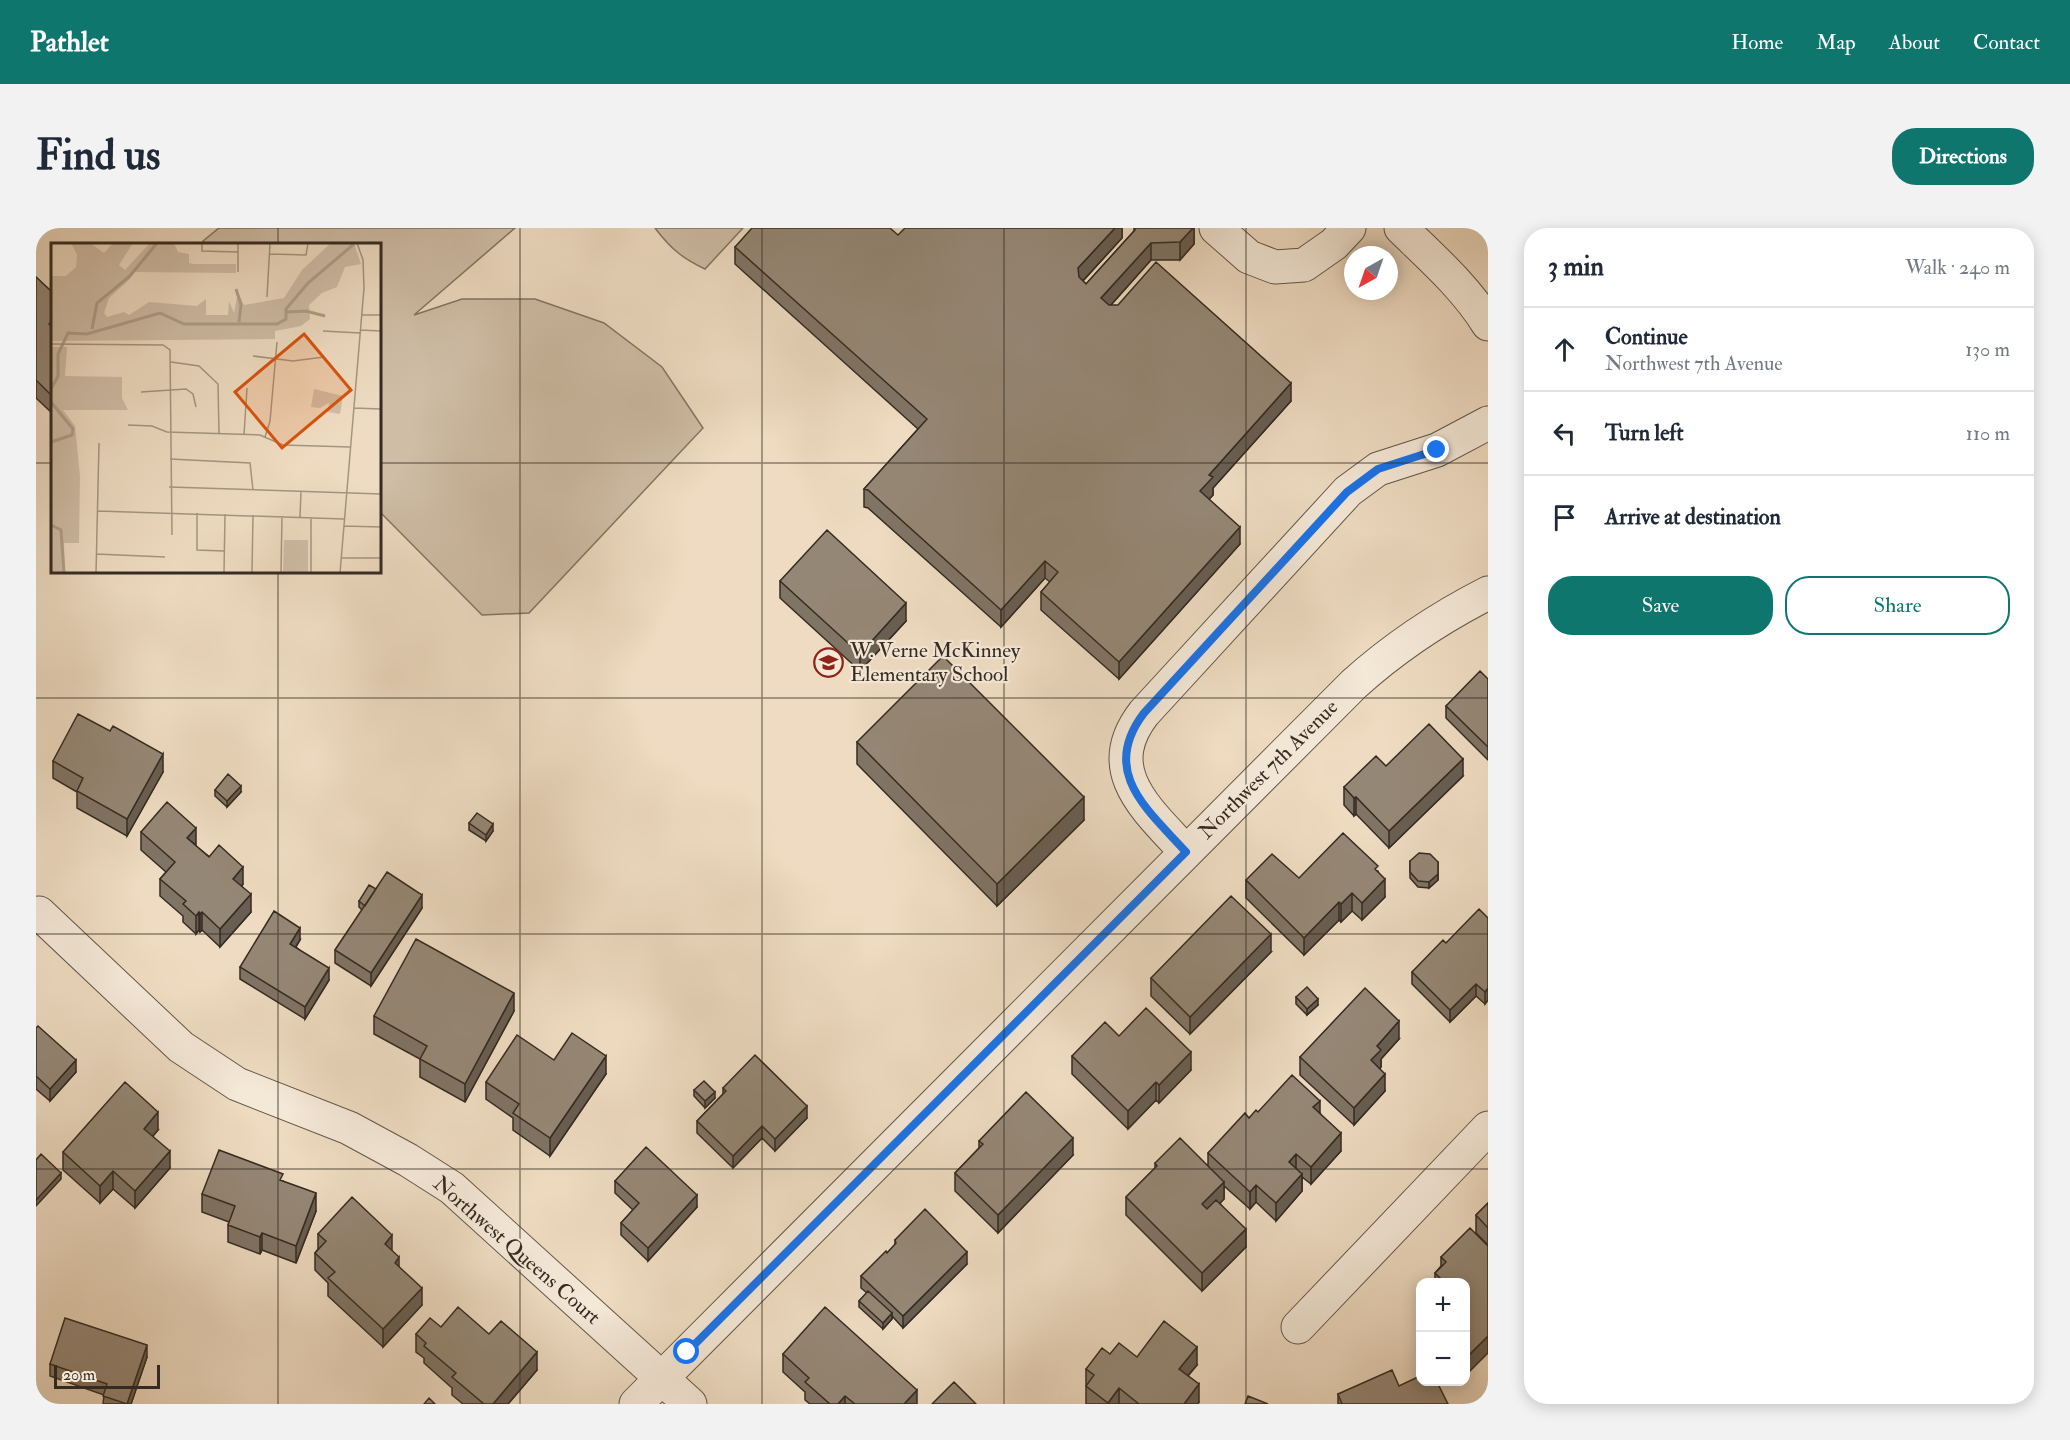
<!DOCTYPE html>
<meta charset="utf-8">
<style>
:root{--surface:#fff;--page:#f2f2f3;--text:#1f2937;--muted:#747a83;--line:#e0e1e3;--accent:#0f766e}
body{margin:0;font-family:"IM FELL Double Pica",serif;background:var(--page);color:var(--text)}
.controls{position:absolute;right:18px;bottom:18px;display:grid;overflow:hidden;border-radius:12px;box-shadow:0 3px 15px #0003}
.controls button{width:54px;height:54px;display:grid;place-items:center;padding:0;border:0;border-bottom:2px solid var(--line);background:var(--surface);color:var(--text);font:30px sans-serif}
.compass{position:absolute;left:1308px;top:18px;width:54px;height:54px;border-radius:50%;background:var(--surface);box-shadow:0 3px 15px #0003;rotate:220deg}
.scale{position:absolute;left:18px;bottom:15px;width:106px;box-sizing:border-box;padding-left:6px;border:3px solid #352b22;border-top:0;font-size:16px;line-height:21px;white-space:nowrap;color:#352b22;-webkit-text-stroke:4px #f4e8d7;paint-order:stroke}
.stop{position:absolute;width:18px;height:18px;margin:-14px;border:4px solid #1a73e8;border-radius:50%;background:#fff}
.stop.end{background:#1a73e8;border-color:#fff;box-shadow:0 2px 6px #0008}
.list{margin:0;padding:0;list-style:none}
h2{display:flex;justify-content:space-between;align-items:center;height:78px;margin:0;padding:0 24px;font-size:26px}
h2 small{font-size:20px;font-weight:400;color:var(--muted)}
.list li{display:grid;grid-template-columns:39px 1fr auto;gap:18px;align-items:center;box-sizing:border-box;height:84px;padding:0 24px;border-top:2px solid var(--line)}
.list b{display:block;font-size:22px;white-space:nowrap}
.list p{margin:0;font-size:20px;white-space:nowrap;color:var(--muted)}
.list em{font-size:20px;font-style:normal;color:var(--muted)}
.actions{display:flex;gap:12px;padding:18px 24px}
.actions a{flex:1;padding:14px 0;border:2px solid var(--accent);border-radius:24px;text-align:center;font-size:21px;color:var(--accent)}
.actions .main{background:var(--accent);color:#fff}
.icon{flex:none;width:33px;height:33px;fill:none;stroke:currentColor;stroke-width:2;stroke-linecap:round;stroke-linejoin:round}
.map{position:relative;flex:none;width:1452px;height:1176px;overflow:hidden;border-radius:24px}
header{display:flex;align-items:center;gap:36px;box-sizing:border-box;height:84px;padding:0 30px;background:var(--accent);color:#fff}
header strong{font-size:28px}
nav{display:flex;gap:33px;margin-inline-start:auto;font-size:21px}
.intro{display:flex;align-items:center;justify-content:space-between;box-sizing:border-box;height:144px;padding:0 36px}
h1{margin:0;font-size:42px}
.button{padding:15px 27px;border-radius:24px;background:var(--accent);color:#fff;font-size:21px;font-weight:700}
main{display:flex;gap:36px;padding:0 36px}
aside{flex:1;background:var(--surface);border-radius:24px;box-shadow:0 3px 15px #0003}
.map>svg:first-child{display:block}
.green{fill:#cfbda6;stroke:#827464;stroke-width:1.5}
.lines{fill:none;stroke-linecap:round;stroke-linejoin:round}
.minor-casing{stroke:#63574a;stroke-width:35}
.minor{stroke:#f4e8d7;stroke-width:33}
.wall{fill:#807465;stroke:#352b22;stroke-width:1.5}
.shaded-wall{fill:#685e52;stroke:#352b22;stroke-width:1.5}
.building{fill:#958775;stroke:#352b22;stroke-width:1.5}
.route{stroke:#1a73e8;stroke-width:8}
.grid{fill:none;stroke:#352b22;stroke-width:1.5;stroke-opacity:0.55}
.labels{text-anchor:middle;stroke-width:4.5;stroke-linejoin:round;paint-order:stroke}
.poi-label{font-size:21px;fill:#352b22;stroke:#f4e8d7;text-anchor:start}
.street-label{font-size:21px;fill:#352b22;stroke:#f4e8d7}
.inset-river{fill:none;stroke:#af9f8b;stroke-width:3}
.inset-road{fill:none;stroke:#a49581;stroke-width:1.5}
.view{fill:#d6540e;fill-opacity:0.15;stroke:#d6540e;stroke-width:3}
.inset-edge{fill:none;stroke:#352b22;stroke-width:3}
</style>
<header>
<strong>Pathlet</strong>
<nav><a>Home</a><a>Map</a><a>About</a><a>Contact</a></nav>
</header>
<div class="intro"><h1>Find us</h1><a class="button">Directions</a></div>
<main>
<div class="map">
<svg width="1452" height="1176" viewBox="0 0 1452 1176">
<rect width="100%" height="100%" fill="#eedbc1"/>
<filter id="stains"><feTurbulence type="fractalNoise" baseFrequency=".00333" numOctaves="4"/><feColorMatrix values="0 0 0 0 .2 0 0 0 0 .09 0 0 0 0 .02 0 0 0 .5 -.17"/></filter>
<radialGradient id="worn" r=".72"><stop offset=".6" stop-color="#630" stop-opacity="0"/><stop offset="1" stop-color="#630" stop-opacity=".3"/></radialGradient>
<path class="green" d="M183,0H479L378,87L426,71H499L568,95L626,139L667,200L493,385L446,387L344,284V16H170L167,13Z
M619,0H707L669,41C646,30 635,21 619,0Z"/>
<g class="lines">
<defs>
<path id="minor" d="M1180,0L1213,29L1239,39L1268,37L1298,16L1313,0
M1365,0C1396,30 1430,60 1452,96
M1150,624C1112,582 1063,543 1108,485L1312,263L1342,241L1401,222L1452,195
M3,685L145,819L201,856L313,900L372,932L416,960L654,1176
M1262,1099L1452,900
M600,1176L1318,456C1359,419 1403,390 1452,365"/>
</defs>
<use href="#minor" class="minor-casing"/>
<use href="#minor" class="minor"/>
</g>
<path class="wall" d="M1086,0V10L1047,53L1050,56L1098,3V0H1158V16L1144,32H1115L1075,77L1255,173L1177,260V267L1173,271L1204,316L1083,451L1005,382V364L1014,354L1009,350L965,399L832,280L828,279V261L882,201L699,36V19L862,7Z
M0,49L16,64V185L0,170Z
M744,353L870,393L824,443L744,370Z
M1452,451V532L1410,490V478Z
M821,514L1048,592L961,678L821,536Z
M17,533L127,544L91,608L41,580V564L17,550Z
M1350,538L1427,548L1353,620L1320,586L1318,588L1308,577V559Z
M179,562L205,564L191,579L179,568Z
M433,595L457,603L450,613L433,602Z
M105,604L160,618L207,656L206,658L215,684L184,719L166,702L164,704L163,702L160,706L147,694V688L124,668V651L130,644L105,622Z
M1374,633L1402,634V652L1393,660L1382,659L1374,650Z
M1342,643L1349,669L1326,692L1316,683L1305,694L1303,692L1268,727L1210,670V652L1263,650Z
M340,661L386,680L335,758L299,735V722L326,682L323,679V673Z
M1452,690V772L1449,776L1440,768L1414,794L1376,756V744L1410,715Z
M264,712L260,719L293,752L269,791L204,751V739Z
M1235,724L1154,806L1115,768V750Z
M1260,769L1282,777L1271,787L1260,776Z
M478,783L429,874L384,849V831L338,806V788Z
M0,800L40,844L14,873L0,861Z
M1083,808L1155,842L1123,875L1120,872L1092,901L1036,846V828Z
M1363,811L1345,831V839L1344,840L1349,863L1318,897L1264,847V829Z
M518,832L570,846L514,928L477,902V890L450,871V854Z
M687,860L771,890L739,923L726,910L697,940L661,905V893L687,866Z
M658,862L679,870L669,880L658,868Z
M1222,884L1284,885L1305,923L1275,956L1266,949V963L1240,993L1220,974L1214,981L1188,958V971L1184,975L1210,1019L1166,1063L1090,987V969L1119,940V935L1172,937V925L1213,890Z
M122,902L117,908L134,940L99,980L77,961L64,975L27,942V924Z
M943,913L1037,927L962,1005L919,963V945L943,920Z
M247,953L280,983L260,1035L226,1022L224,1026L192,1014V997L193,994L166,984V966Z
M579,953L661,979L612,1033L585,1007V995L597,982L579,965Z
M1452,975V1017L1440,1005V987Z
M282,1006L356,1023L363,1039L386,1077L347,1119L292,1068V1055L279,1042V1025L282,1021Z
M859,1012L931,1036L867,1100L856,1088V1091L847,1101L823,1079V1073L831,1065L825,1060V1048L851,1025L859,1017Z
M1452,1018L1431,1146L1430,1145V1054H1399V1045L1405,1038V1029Z
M405,1099L453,1106L501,1142L472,1176H427L416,1167V1160L388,1135V1130L380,1124V1106Z
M747,1126L881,1176H774L769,1172V1164L747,1144Z
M1074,1126L1161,1137L1152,1148L1163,1174L1162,1176H1050V1141Z
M111,1129L95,1176H67L68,1167L14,1148V1136Z
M1363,1158L1412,1176H1302V1166Z"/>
<path class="shaded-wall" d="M1079,0H1086V10L1042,58V40Z
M1157,0H1158V16L1144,32V14Z
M1115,15V32L1065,88V70Z
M1255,155V173L1177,260V267L1164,281V263L1173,247Z
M1204,299V316L1083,451V434Z
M1009,333V350L965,399V382Z
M870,375V393L824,443V426Z
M127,526V544L91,608V591Z
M1427,531V548L1353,620V603Z
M205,558V564L191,579V573Z
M1048,569V592L961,678V656Z
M1320,569V586L1318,588V570Z
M457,596V603L450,613V607Z
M160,600V617L151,610Z
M207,639V656L197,668V651Z
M1402,646V652L1393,660V654Z
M1349,651V669L1326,692V675Z
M1316,665V683L1305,694V676Z
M215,666V684L184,719V701Z
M386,667V680L335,758V745Z
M1303,674V692L1268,727V710Z
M163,684V702L160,706V688Z
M166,684V702L164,704V686Z
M264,700V712L254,728V716Z
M1235,706V724L1154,806V789Z
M293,740V752L269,791V779Z
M1440,756V768L1414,794V782Z
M1452,760V772L1449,776V764Z
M478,765V783L429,874V856Z
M1282,771V777L1271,787V781Z
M1363,793V811L1345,831V839L1335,850V832L1341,818Z
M1155,824V842L1123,875V857Z
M570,828V846L514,928V910Z
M40,832V844L14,873V861Z
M1349,846V863L1318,897V880Z
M1120,854V872L1092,901V883Z
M679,864V870L669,880V873Z
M1284,873V890L1277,879Z
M771,878V890L739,923V911Z
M122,884V902L108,918V901Z
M726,898V910L697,940V928Z
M1305,905V923L1275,956V939Z
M1037,910V927L962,1005V987Z
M134,923V940L99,980V963Z
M1260,926V943L1253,934Z
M77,943V961L64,975V958Z
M25,945V951L0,978V972Z
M1266,946V963L1240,993V975Z
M1188,954V971L1166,993V976Z
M1220,957V974L1214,981V964Z
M280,965V983L260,1035V1018Z
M661,967V979L612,1033V1020Z
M1210,1001V1019L1166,1063V1045Z
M226,1005V1022L224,1026V1009Z
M356,1007V1025L349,1016Z
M931,1024V1036L867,1100V1088Z
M363,1029V1047L359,1035Z
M386,1060V1077L347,1119V1101Z
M856,1085V1091L847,1101V1095Z
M1452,1108V1125L1431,1146V1129Z
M111,1117V1129L95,1176H91Z
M1161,1119V1137L1143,1158V1141Z
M501,1124V1142L472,1176H457Z
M1163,1156V1174L1162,1176H1148Z
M1083,1160V1176H1072V1175Z
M881,1162V1176H868Z
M809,1168V1176H802Z"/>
<path class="building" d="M716,0H854L862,7L869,0H1079L1042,40L1043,49L1050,56L1099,2V0H1157L1144,14L1115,15L1065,70L1073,77H1082L1120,34L1255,155L1173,247L1177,249L1164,263L1204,299L1083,434L1005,364L1022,344L1009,333L965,382L832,262L828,261L891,191L699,19Z
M0,49L16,64V93L13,96L16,99V168L0,152Z
M791,302L870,375L824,426L744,353Z
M907,428L1048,569L961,656L821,514Z
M1444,443L1452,451V519L1410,478Z
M42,486L74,503L77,498L127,526L91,591L41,563L47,550L17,533Z
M1393,496L1427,531L1353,603L1320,569L1318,570L1308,559L1340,528L1350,538Z
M192,546L205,558L191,573L179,562Z
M131,574L160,600L151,610L173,629L183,617L207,639L197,651L215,666L184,701L166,684L164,686L163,684L160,688L147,676L150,673L124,651L139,634L105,604Z
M441,585L457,596L450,607L433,595Z
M1307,605L1342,638L1339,641L1349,651L1326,675L1316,665L1305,676L1303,674L1268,710L1210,652L1236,626L1263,650Z
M1383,625L1394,626L1402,634V646L1393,654L1382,653L1374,644V633Z
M351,644L386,667L335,745L299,722Z
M333,657L340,661L329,678L323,673Z
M1195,668L1235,706L1154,789L1115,750Z
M1443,681L1452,690V760L1449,764L1440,756L1414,782L1376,744L1407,712L1410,715Z
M238,683L264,700L254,716L293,740L269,779L204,739Z
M380,711L478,765L429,856L384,831L391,818L338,788Z
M1271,759L1282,771L1271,781L1260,769Z
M1329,760L1363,793L1341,818L1345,822L1335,832L1349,846L1318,880L1264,829Z
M1110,780L1155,824L1123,857L1120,854L1092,883L1036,828L1069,794L1083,808Z
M2,798L40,832L14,861L0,848V800Z
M536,805L570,828L514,910L477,885L483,876L450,854L481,807L518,832Z
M719,827L771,878L739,911L726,898L697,928L661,893L690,863L687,860Z
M1256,847L1284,873L1277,879L1305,905L1275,939L1260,926L1253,934L1266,946L1240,975L1220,957L1214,964L1172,925L1209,885L1213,890L1220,882L1222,884Z
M668,853L679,864L669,873L658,862Z
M89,854L122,884L108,901L134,923L99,963L77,943L64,958L27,924Z
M990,864L1037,910L962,987L919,945L947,916L943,913Z
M1144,910L1188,954L1166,976L1171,981L1180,972L1210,1001L1166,1045L1090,969L1121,938L1119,935Z
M610,919L661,967L612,1020L585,995L603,975L579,953Z
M183,922L247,946L244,952L280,965L260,1018L226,1005L224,1009L192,997L199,978L166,966Z
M5,926L25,945L0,972V932Z
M316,969L356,1007L349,1016L363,1029L359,1035L386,1060L347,1101L292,1050L299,1044L279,1025L290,1013L282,1006Z
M1452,975V1000L1440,987Z
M889,981L931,1024L867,1088L825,1048L850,1023L851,1025L860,1015L859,1012Z
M1434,1000L1452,1018V1108L1431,1129L1430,1127V1054H1408L1399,1045L1410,1034L1405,1029Z
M832,1063L856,1085L847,1095L823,1073Z
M422,1079L453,1106L465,1093L501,1124L457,1176H448L416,1149L420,1145L388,1118L390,1115L380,1106L394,1090L405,1099Z
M789,1079L881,1162L868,1176H819L809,1168L802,1176H794L769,1154L773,1150L747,1126Z
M29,1090L111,1117L91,1176L67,1168L71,1156L14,1136Z
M1128,1093L1161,1119L1143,1141L1163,1156L1148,1176H1103L1083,1160L1072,1175L1050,1158L1058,1147L1050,1141L1066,1120L1074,1126L1083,1115L1101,1129Z
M1356,1142L1363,1158L1384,1148V1154H1401L1412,1176H1306L1302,1166Z
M918,1154L940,1176H896Z
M1212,1168L1232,1176H1209Z
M393,1170L399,1176H388Z"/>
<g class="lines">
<path class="route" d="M651,1124L1150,624C1112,582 1063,544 1108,485L1311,264L1342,241L1401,222"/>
</g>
<path class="grid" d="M242,0V16M484,0V1176M726,0V1176M968,0V1176M1210,0V1176M0,235H16M344,235H1452M242,344V1176M0,470H1452M0,706H1452M0,941H1452"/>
<defs>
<symbol id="school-ring" viewBox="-11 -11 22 22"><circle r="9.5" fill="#f4e8d7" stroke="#8f2418" stroke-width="1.5"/><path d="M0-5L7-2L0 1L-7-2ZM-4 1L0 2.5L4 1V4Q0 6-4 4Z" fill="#8f2418"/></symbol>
</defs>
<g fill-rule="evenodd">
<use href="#school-ring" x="776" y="418" width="33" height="33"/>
</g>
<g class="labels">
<g class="poi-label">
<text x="814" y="429">W. Verne McKinney<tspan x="814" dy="24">Elementary School</tspan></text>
</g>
<g class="street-label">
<text transform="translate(1232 541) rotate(-45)" y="7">Northwest 7th Avenue</text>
<text transform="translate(481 1022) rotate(41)" y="7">Northwest Queens Court</text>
</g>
</g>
<g transform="translate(15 15)">
<rect width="330" height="330" fill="#eedbc1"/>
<path d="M20,0H39L53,10L62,0H82L68,22L74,27L99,0H123L127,9L138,11V20L143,21H185V30L81,29L79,36L58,55L53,70L56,74L73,69L78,72L98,59L146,63L155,56V72H177L178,58L183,70L187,49L193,62L233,55L251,27L280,0H303L310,21L294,24L286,44L271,50L258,62L259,76L250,83L224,88V96L0,98V33H15L25,24L26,12ZM0,104H16L14,133L71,134V155L77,167H12L24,183L29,233L28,300H13L14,330H0ZM263,146L292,153L289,171L277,169L278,160L269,165L260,164ZM233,297H257V330H232Z" fill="#cfbda6"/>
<path class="inset-river" d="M185,46L190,62L188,79M235,69L255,68L274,73M41,86L46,60L79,33L106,0M0,146L7,133V111L17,90L36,91L109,70L133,81H226L235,76V66L257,40L303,1M0,159L22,186L21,192L0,199M0,282L10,287L13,330"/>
<path class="inset-road" d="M151,0V8L187,9M219,11L255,12L257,0M187,29V0M216,54L219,0M311,72H330M309,87L330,88M272,88L309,90M0,101L112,102L119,107L121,292M202,113L242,118L273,114M120,119L148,123L167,141L168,191M90,149L135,146L142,151L145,164M303,165L330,166M77,182L101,183L116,189L209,192L232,202L299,204M193,192L196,145M214,194L219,178L226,99M119,216L199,220L202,247M118,244L330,251M47,268L293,276M146,270V307L173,308M249,274L250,248M293,283L330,284M45,311L114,314M290,315H330M45,330L48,200M173,330L174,271M201,330L202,272M230,330L231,273M260,330V274M289,330L313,45L312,17L306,0"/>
<path class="view" d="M253,91L300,147L231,205L184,149Z"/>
<rect width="330" height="330" class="inset-edge"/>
</g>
<rect width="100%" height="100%" filter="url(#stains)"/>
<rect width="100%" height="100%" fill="url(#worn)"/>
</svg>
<div class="controls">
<button>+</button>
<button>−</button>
</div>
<svg class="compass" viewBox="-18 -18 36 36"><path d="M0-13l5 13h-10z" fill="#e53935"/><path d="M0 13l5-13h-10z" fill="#747a83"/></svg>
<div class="scale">20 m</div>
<div class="stop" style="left:651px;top:1124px"></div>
<div class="stop end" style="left:1401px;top:222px"></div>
</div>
<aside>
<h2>3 min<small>Walk · 240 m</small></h2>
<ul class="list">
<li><svg class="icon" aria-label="ahead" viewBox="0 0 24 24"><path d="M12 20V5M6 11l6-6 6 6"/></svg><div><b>Continue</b><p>Northwest 7th Avenue</p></div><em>130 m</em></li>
<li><svg class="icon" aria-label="left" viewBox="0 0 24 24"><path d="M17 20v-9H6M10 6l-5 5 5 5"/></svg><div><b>Turn left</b></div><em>110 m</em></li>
<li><svg class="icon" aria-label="arrive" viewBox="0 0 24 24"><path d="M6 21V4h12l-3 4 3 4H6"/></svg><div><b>Arrive at destination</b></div></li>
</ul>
<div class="actions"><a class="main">Save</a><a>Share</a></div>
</aside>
</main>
